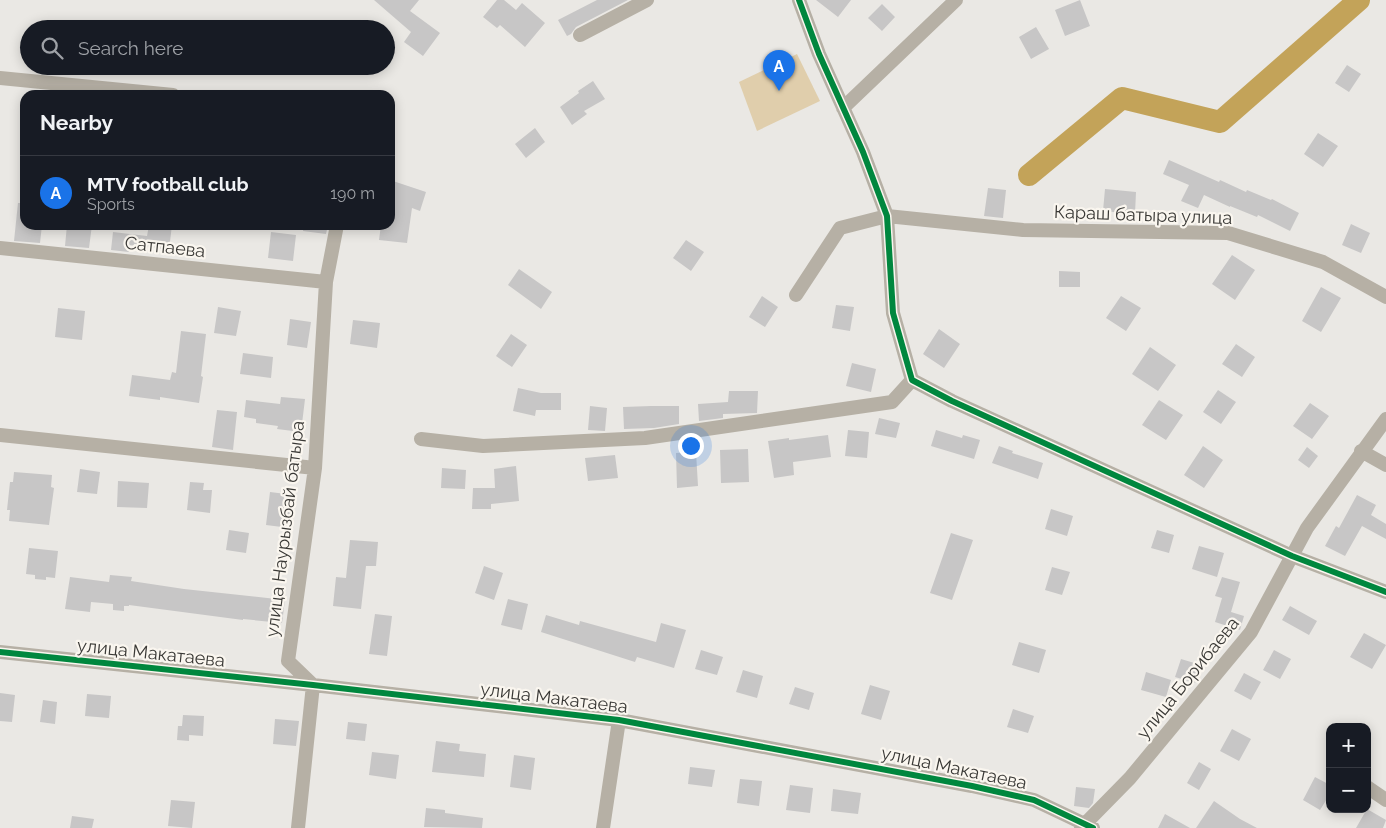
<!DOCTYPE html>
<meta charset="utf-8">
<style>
:root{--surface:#171b24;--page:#242831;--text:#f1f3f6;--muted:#9ea1a6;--line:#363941;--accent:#1a73e8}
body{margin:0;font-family:Raleway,sans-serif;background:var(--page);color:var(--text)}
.controls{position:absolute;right:15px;bottom:15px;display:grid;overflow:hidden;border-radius:10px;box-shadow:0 2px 12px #0003}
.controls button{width:45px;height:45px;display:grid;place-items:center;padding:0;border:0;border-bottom:1px solid var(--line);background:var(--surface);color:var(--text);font:25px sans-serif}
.you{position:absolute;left:690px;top:445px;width:18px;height:18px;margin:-12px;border:4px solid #fff;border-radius:50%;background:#1a73e8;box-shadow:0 0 0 8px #1a73e833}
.badge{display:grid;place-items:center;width:32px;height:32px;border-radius:50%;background:var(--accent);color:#fff;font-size:16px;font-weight:700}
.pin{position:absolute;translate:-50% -41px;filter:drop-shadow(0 1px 2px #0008)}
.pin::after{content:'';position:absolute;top:26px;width:18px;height:15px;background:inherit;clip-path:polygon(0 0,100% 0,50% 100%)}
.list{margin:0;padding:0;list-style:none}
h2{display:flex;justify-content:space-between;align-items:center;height:65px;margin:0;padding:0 20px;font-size:21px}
h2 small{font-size:16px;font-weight:400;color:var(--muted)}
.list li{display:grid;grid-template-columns:32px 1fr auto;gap:15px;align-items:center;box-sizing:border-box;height:75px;padding:0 20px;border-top:1px solid var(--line)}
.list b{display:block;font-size:19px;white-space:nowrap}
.list p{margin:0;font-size:16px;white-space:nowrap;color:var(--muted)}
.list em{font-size:16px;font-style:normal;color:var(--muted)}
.icon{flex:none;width:28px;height:28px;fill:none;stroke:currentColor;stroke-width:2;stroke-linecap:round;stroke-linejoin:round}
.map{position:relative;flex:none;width:1386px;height:828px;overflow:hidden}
.search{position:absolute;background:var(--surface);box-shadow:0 2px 12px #0003;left:20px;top:20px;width:375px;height:55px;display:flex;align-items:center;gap:12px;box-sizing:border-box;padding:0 18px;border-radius:28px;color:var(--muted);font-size:19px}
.panel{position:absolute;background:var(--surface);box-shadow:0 2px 12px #0003;left:20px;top:90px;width:375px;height:140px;border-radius:15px}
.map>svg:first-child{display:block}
.green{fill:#e0ceac}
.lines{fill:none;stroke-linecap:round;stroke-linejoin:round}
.river{stroke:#c3a359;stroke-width:22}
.building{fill:#c7c6c6}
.minor{stroke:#b6b0a5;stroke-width:14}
.cycleway-casing{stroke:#faf6ef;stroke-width:9}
.cycleway{stroke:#00873e;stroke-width:6}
.labels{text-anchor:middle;stroke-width:4.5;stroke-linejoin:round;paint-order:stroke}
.street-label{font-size:18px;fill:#393835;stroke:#faf6ef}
</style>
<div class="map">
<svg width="1386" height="828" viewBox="0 0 1386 828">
<rect width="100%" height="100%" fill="#eae8e4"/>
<path class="green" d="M797,54L820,101L757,131L739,82Z"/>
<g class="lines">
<path class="river" d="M1029,175L1122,98L1220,122L1359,0"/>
</g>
<path class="building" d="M374,0H419L410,11L440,33L423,56L404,42L411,32Z
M497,0H504L516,10L522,3L545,23L525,47L500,25L497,28L483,17Z
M597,0H628L576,27L571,34L567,36L558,20Z
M816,0H851L838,17Z
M1080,0L1090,26L1065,36L1055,10Z
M882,4L895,17L882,31L868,18Z
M1036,27L1049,49L1031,59L1019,37Z
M1347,65L1361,74L1349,92L1335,83Z
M593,81L605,99L584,111L587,114L572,125L560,107L579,93L578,91Z
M535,128L545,142L526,158L515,144Z
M1318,133L1338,146L1323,167L1304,154Z
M1169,160L1219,182L1220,180L1246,192L1247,190L1271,200L1272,199L1299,213L1290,231L1258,215L1257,217L1230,206V207L1204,195L1198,208L1181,201L1189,185L1163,174Z
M390,180L426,192L420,211L412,208L407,243L379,240L381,225H390Z
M988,188L1006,190L1003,218L984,216Z
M1105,189L1136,192L1135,214L1103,211Z
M18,203H25V225H42L40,243L14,241Z
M1351,224L1370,233L1361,253L1342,245Z
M67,225H92L89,248L65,246Z
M149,225H172L169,250L130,245L129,252L111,250L113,232L147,236Z
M304,225H328L326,234L303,231Z
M271,232L296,235L293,261L268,258Z
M686,240L704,252L691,271L673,258Z
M1232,255L1255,270L1235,300L1212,284Z
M519,269L552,292L541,309L508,285Z
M1059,271L1080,272V287H1059Z
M1321,287L1341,298L1321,332L1302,321Z
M762,296L778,307L765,327L749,317Z
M1121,296L1141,308L1126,331L1106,318Z
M836,305L854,307L850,331L832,328Z
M218,307L241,311L236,336L214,333Z
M58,308L85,311L82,340L55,337Z
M290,319L311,322L307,348L287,345Z
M353,320L380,323L377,348L350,344Z
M939,329L960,344L944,368L923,354Z
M181,331L206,334L201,376L203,377L199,403L160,397V400L129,396L132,375L170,380L172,372L176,373Z
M511,334L527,345L512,367L496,356Z
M1236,344L1255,357L1242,377L1222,364Z
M1150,347L1176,365L1158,391L1132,374Z
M243,353L273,357L271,378L240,374Z
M852,363L876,369L871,392L846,386Z
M518,388L541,393H561V410H536L535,416L513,411Z
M1218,390L1236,402L1221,424L1203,412Z
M729,391H758L757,413L723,414V418L699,421L698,404L728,402Z
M281,397L305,399L301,432L277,429L278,426L256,423V419L244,417L246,400L280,404Z
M1159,400L1183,415L1166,440L1142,425Z
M1310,403L1329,416L1312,439L1293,426Z
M590,406L607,408L605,431L588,430Z
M651,406H679V424L654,428L624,429L623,407Z
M217,410L237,412L233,450L212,447Z
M879,418L900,423L896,438L875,434Z
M848,430L869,432L867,458L845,456Z
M936,430L962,438L963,435L980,440L974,459L931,446Z
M828,435L831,457L793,462L794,475L774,478L768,441L789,438V440Z
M999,446L1013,451L1012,453L1043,463L1038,479L992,463Z
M1203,446L1223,460L1204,488L1184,475Z
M1307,447L1318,456L1309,468L1298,460Z
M748,449L749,482L721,483L720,450Z
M696,452L698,486L677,488L676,453Z
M615,455L618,478L588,481L585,458Z
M516,466L519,501L491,504V509H472L473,488H495L494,469Z
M442,468L466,470L465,489L441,488Z
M80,469L100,472L97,494L77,492Z
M14,472L52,475L51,487L54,488L49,525L9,521L10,510H7L10,482H13Z
M118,481L149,483L147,508L117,507Z
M190,482L204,483L203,490H212L210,513L187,510Z
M270,492L294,495L290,528L266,525Z
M1357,495L1376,505L1371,515L1386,524V539L1362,526L1345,556L1325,546L1336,526L1339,528Z
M1051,509L1073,516L1067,536L1045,529Z
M229,530L249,533L246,553L226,550Z
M1157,530L1174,535L1169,553L1151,548Z
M951,533L973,540L952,600L930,593Z
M350,540L378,542L376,566H366L361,609L333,606L336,577L346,578Z
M1199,546L1224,553L1217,577L1192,569Z
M29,548L58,551L55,578L46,577V580L35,579V575L26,574Z
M484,566L503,573L494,600L475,593Z
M1052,567L1070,572L1062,595L1045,590Z
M110,575L132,577L131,581L184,589L285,600L282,623L243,619V620L129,605V606H124V611L113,610V604L91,602L90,612L65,609L70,577L109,582Z
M1222,577L1240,582L1231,612L1244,616L1240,630L1215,622L1222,598L1215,596Z
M508,599L528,604L522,630L501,625Z
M1290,606L1317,621L1309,635L1282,620Z
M375,614L392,616L387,656L369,654Z
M546,615L579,625L580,621L656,642L661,623L686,630L674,668L637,657L635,662L541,632Z
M1364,633L1386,645L1372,669L1350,657Z
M1019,642L1046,650L1039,673L1012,665Z
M701,650L723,657L717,675L695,669Z
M1274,650L1291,659L1280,679L1263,670Z
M1181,659L1201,665L1195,683L1175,677Z
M743,670L763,676L757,698L736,692Z
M1146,672L1171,680L1166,697L1141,690Z
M1244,673L1261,682L1251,700L1234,691Z
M870,685L890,691L881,720L861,714Z
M795,687L814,693L809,710L789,704Z
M0,693L15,695L12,722L0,721Z
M87,694L111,696L109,718L85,716Z
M43,700L57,702L55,724L40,722Z
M1013,709L1034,716L1028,733L1007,727Z
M183,715L204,716L203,736L189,735V741L177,740L178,726H182Z
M275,719L299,721L296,746L273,744Z
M348,722L367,724L365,741L346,739Z
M1232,729L1251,739L1239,761L1220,751Z
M436,741L460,744L459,751L486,754L484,777L432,772Z
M372,752L399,755L396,779L369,775Z
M514,755L535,758L531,790L510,787Z
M1199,762L1211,769L1199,790L1187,783Z
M690,767L715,770L712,787L688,784Z
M1315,777L1330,785V794L1320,810L1303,800Z
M740,779L762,781L759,806L737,803Z
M790,785L813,788L810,813L786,810Z
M1076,787L1095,789L1093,803L1089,808L1074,806Z
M833,789L861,793L858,814L831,811Z
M171,800L195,802L192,828L168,826Z
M1214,801L1240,819L1257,828H1196Z
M426,808L445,810V813L483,818L482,828L424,827Z
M1367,809L1386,820L1383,828H1356Z
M1165,814L1190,828H1158Z
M72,816L94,819L92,828H70Z"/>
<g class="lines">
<path class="minor" d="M799,0L819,54L863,152L887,216L893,313L912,380L952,401L1292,556L1386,592
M580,35L647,0
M0,78L173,95
M843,108L956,0
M0,248L326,282
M796,295L840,228L887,216L1023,230L1228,233L1323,262L1386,297
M0,435L315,468
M421,439L483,446L645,438L892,402L912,380
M1361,451L1386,465
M0,652L313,685L619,720L972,786L1034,800L1093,828
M1367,787L1386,800
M298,828L313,685L288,661L315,468L326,282L337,225
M603,828L619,720
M1081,828L1130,778L1251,632L1307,528L1386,419"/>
<defs>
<path id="cycleway" d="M799,0L819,54L863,152L887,216L893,313L912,380L952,401L1292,556L1386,592
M0,652L313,685L619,720L972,786L1034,800L1093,828"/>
</defs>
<use href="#cycleway" class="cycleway-casing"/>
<use href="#cycleway" class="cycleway"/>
</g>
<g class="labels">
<g class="street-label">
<text transform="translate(1143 215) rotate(2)" y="6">Караш батыра улица</text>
<text transform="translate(165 247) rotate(6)" y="6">Сатпаева</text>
<text transform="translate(285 529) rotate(-83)" y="6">улица Наурызбай батыра</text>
<text transform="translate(151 653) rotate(6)" y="6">улица Макатаева</text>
<text transform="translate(1188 678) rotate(-51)" y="6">улица Борибаева</text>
<text transform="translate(554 698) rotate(7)" y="6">улица Макатаева</text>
<text transform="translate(954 768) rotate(12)" y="6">улица Макатаева</text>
</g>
</g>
</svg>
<div class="controls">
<button>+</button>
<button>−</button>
</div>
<div class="you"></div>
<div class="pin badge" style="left:779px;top:91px">A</div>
<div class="search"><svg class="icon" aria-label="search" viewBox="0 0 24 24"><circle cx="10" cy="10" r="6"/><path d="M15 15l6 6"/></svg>Search here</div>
<section class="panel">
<h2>Nearby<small></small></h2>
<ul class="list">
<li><span class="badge">A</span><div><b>MTV football club</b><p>Sports</p></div><em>190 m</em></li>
</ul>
</section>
</div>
